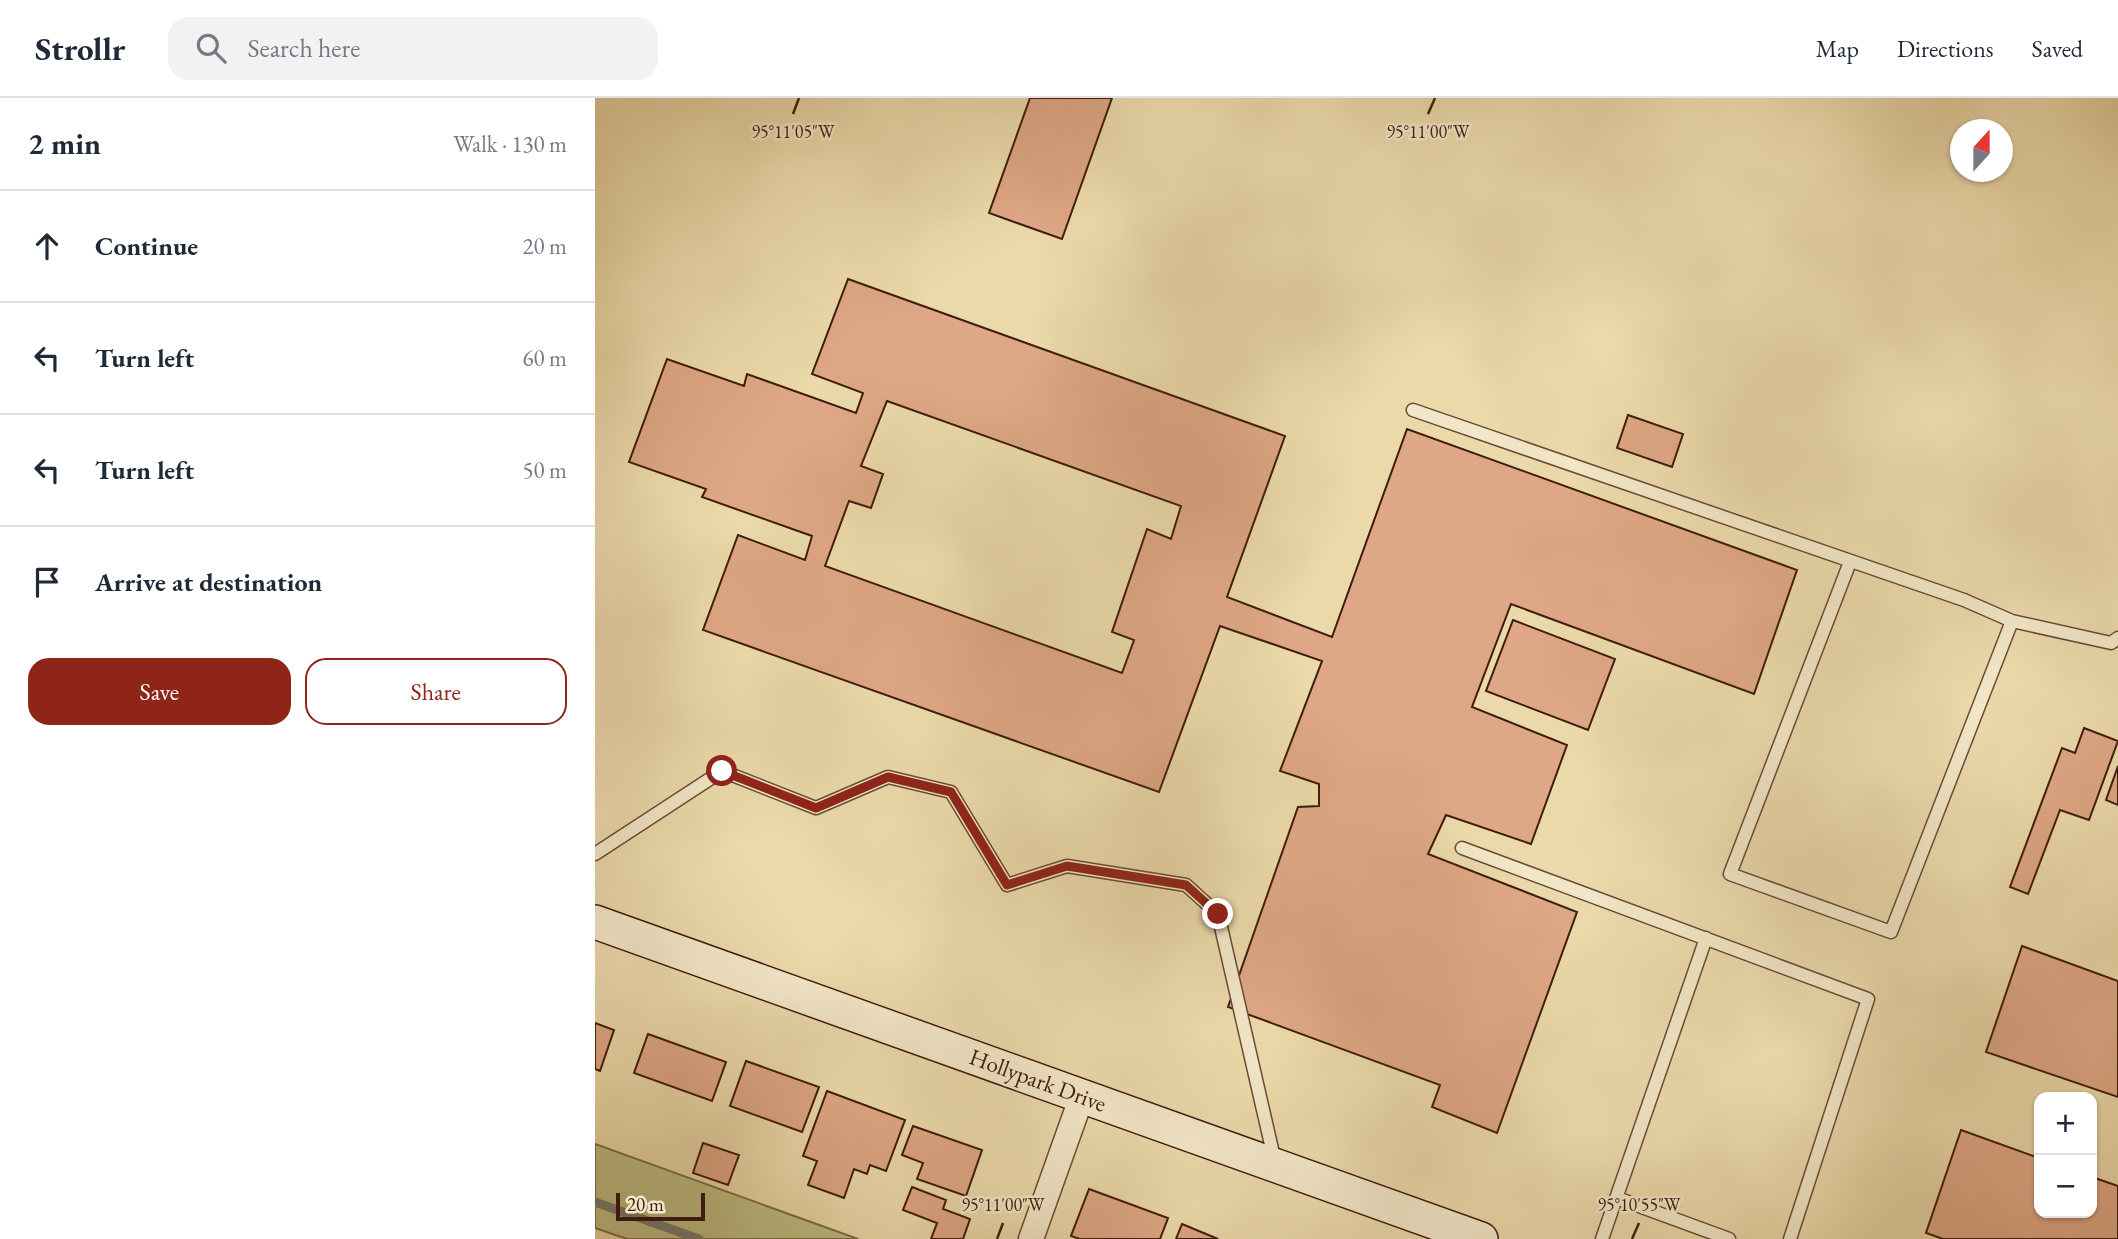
<!DOCTYPE html>
<meta charset="utf-8">
<style>
:root{--surface:#fff;--page:#f2f2f3;--text:#1f2937;--muted:#747a83;--line:#e0e1e3;--accent:#8f2418}
body{margin:0;font-family:"EB Garamond",serif;background:var(--page);color:var(--text)}
.controls{position:absolute;right:21px;bottom:21px;display:grid;overflow:hidden;border-radius:14px;box-shadow:0 2px 5px #0004}
.controls button{width:63px;height:63px;display:grid;place-items:center;padding:0;border:0;border-bottom:2px solid var(--line);background:var(--surface);color:var(--text);font:35px sans-serif}
.compass{position:absolute;left:1355px;top:21px;width:63px;height:63px;border-radius:50%;background:var(--surface);box-shadow:0 2px 5px #0004;rotate:21deg}
.scale{position:absolute;left:21px;bottom:18px;width:89px;box-sizing:border-box;padding-left:7px;border:4px solid #3f1c0d;border-top:0;font-size:19px;line-height:24px;white-space:nowrap;color:#3f1c0d;-webkit-text-stroke:5px #f2e6c8;paint-order:stroke}
.stop{position:absolute;width:21px;height:21px;margin:-16px;border:5px solid #8f2418;border-radius:50%;background:#fff}
.stop.end{background:#8f2418;border-color:#fff;box-shadow:0 2px 7px #0008}
.list{margin:0;padding:0;list-style:none}
h2{display:flex;justify-content:space-between;align-items:center;height:91px;margin:0;padding:0 28px;font-size:30px}
h2 small{font-size:23px;font-weight:400;color:var(--muted)}
.list li{display:grid;grid-template-columns:46px 1fr auto;gap:21px;align-items:center;box-sizing:border-box;height:112px;padding:0 28px;border-top:2px solid var(--line)}
.list b{display:block;font-size:26px;white-space:nowrap}
.list em{font-size:23px;font-style:normal;color:var(--muted)}
.actions{display:flex;gap:14px;padding:21px 28px}
.actions a{flex:1;padding:16px 0;border:2px solid var(--accent);border-radius:21px;text-align:center;font-size:24px;color:var(--accent)}
.actions .main{background:var(--accent);color:#fff}
.icon{flex:none;width:38px;height:38px;fill:none;stroke:currentColor;stroke-width:2;stroke-linecap:round;stroke-linejoin:round}
.map{position:relative;flex:none;width:1523px;height:1141px;overflow:hidden}
header{display:flex;align-items:center;gap:42px;box-sizing:border-box;height:98px;padding:0 35px;background:var(--surface);border-bottom:2px solid var(--line)}
header strong{font-size:33px}
nav{display:flex;gap:38px;margin-inline-start:auto;font-size:24px}
.search{width:490px;height:63px;background:var(--page);display:flex;align-items:center;gap:18px;box-sizing:border-box;padding:0 24px;border-radius:21px;color:var(--muted);font-size:26px}
main{display:flex}
aside{flex:1;background:var(--surface)}
.map>svg:first-child{display:block}
.green{fill:#bebd84;stroke:#7e6c48;stroke-width:2}
.lines{fill:none;stroke-linecap:round;stroke-linejoin:round}
.stream{stroke:#767a6f;stroke-width:9}
.building{fill:#dea785;stroke:#3f1c0d;stroke-width:2;fill-rule:evenodd}
.lane-casing{stroke:#6a4b34;stroke-width:15}
.street-casing{stroke:#6a4b34;stroke-width:27}
.secondary-casing{stroke:#3f1c0d;stroke-width:36}
.lane{stroke:#f2e6c8;stroke-width:12}
.street{stroke:#f2e6c8;stroke-width:24}
.secondary{stroke:#f2e6c8;stroke-width:33}
.route{stroke:#8f2418;stroke-width:9}
.ticks{fill:none;stroke:#3f1c0d;stroke-width:2.5}
.labels{text-anchor:middle;stroke-width:5;stroke-linejoin:round;paint-order:stroke}
.street-label{font-size:23px;fill:#3f1c0d;stroke:#f2e6c8}
.ticks-label{font-size:18px;text-anchor:middle;fill:#3f1c0d;stroke:#f2e6c8;stroke-width:5;stroke-linejoin:round;paint-order:stroke}
</style>
<header>
<strong>Strollr</strong>
<div class="search"><svg class="icon" aria-label="search" viewBox="0 0 24 24"><circle cx="10" cy="10" r="6"/><path d="M15 15l6 6"/></svg>Search here</div>
<nav><a>Map</a><a>Directions</a><a>Saved</a></nav>
</header>
<main>
<aside>
<h2>2 min<small>Walk · 130 m</small></h2>
<ul class="list">
<li><svg class="icon" aria-label="ahead" viewBox="0 0 24 24"><path d="M12 20V5M6 11l6-6 6 6"/></svg><div><b>Continue</b></div><em>20 m</em></li>
<li><svg class="icon" aria-label="left" viewBox="0 0 24 24"><path d="M17 20v-9H6M10 6l-5 5 5 5"/></svg><div><b>Turn left</b></div><em>60 m</em></li>
<li><svg class="icon" aria-label="left" viewBox="0 0 24 24"><path d="M17 20v-9H6M10 6l-5 5 5 5"/></svg><div><b>Turn left</b></div><em>50 m</em></li>
<li><svg class="icon" aria-label="arrive" viewBox="0 0 24 24"><path d="M6 21V4h12l-3 4 3 4H6"/></svg><div><b>Arrive at destination</b></div></li>
</ul>
<div class="actions"><a class="main">Save</a><a>Share</a></div>
</aside>
<div class="map">
<svg width="1523" height="1141" viewBox="0 0 1523 1141">
<rect width="100%" height="100%" fill="#ebd9aa"/>
<filter id="stains"><feTurbulence type="fractalNoise" baseFrequency=".00286" numOctaves="4"/><feColorMatrix values="0 0 0 0 .2 0 0 0 0 .09 0 0 0 0 .02 0 0 0 .5 -.17"/></filter>
<radialGradient id="worn" r=".72"><stop offset=".6" stop-color="#630" stop-opacity="0"/><stop offset="1" stop-color="#630" stop-opacity=".3"/></radialGradient>
<path class="green" d="M0,1046L263,1141H32L0,1130Z"/>
<g class="lines">
<path class="stream" d="M0,1104L104,1141"/>
</g>
<path class="building" d="M435,0H517L467,141L394,115Z
M253,181L690,338L632,499L737,539L812,331L1202,472L1159,596L916,506L877,609L972,647L936,746L851,717L833,756L982,814L902,1035L837,1009L845,987L633,909L703,709L724,708V686L685,673L727,563L625,528L564,694L108,532L143,437L210,462L217,438L107,399L111,391L34,364L72,261L149,288L152,276L261,315L268,295L217,276ZM292,303L586,408L576,441L552,431L517,534L539,542L527,575L230,468L254,403L276,410L288,376L266,368Z
M1033,317L1088,336L1077,369L1022,350Z
M918,522L1020,561L993,632L891,593Z
M1489,630L1523,643L1494,722L1465,712L1433,796L1415,789L1467,650L1480,655Z
M1523,668V707L1511,702Z
M1427,848L1523,883V999L1391,954Z
M0,925L19,932L5,973L0,971Z
M53,936L131,964L117,1003L39,975Z
M151,963L224,989L207,1034L135,1008Z
M232,993L310,1022L291,1073L275,1067L272,1076L259,1071L249,1100L213,1087L222,1063L208,1058Z
M318,1028L387,1052L371,1098L322,1081L328,1065L307,1057Z
M1366,1032L1444,1060V1115H1497V1079L1523,1088V1141H1348L1331,1135Z
M108,1045L144,1057L133,1087L98,1075Z
M317,1089L351,1102L348,1111L375,1121L368,1141H336L342,1125L308,1112Z
M494,1091L573,1120L565,1141H485L476,1138Z
M587,1126L623,1141H581Z"/>
<g class="lines">
<defs>
<path id="lane" d="M818,312L1369,502L1417,523L1516,545L1523,540
M1255,464L1135,776L1296,834L1417,523
M867,750L1273,901L1195,1141
M0,756L127,673L221,710L293,679L356,694L412,787L472,768L591,787L623,816L680,1064
M1022,1100L1134,1141
M1007,1141L1111,840"/>
<path id="street" d="M436,1141L487,998"/>
<path id="secondary" d="M0,824L886,1141"/>
</defs>
<use href="#lane" class="lane-casing"/>
<use href="#street" class="street-casing"/>
<use href="#secondary" class="secondary-casing"/>
<use href="#lane" class="lane"/>
<use href="#street" class="street"/>
<use href="#secondary" class="secondary"/>
</g>
<g class="lines">
<path class="route" d="M127,673L221,710L293,679L356,694L412,787L472,768L591,787L623,816"/>
</g>
<path class="ticks" d="M198,16L204,0M833,16L840,0M402,1141L408,1125M1037,1141L1044,1125"/>
<g class="labels">
<g class="street-label">
<text transform="translate(443 982) rotate(20)" y="8">Hollypark Drive</text>
</g>
</g>
<g class="ticks-label">
<text x="198" y="40">95°11'05"W</text>
<text x="833" y="40">95°11'00"W</text>
<text x="408" y="1113">95°11'00"W</text>
<text x="1044" y="1113">95°10'55"W</text>
</g>
<rect width="100%" height="100%" filter="url(#stains)"/>
<rect width="100%" height="100%" fill="url(#worn)"/>
</svg>
<div class="controls">
<button>+</button>
<button>−</button>
</div>
<svg class="compass" viewBox="-18 -18 36 36"><path d="M0-13l5 13h-10z" fill="#e53935"/><path d="M0 13l5-13h-10z" fill="#747a83"/></svg>
<div class="scale">20 m</div>
<div class="stop" style="left:127px;top:673px"></div>
<div class="stop end" style="left:623px;top:816px"></div>
</div>
</main>
